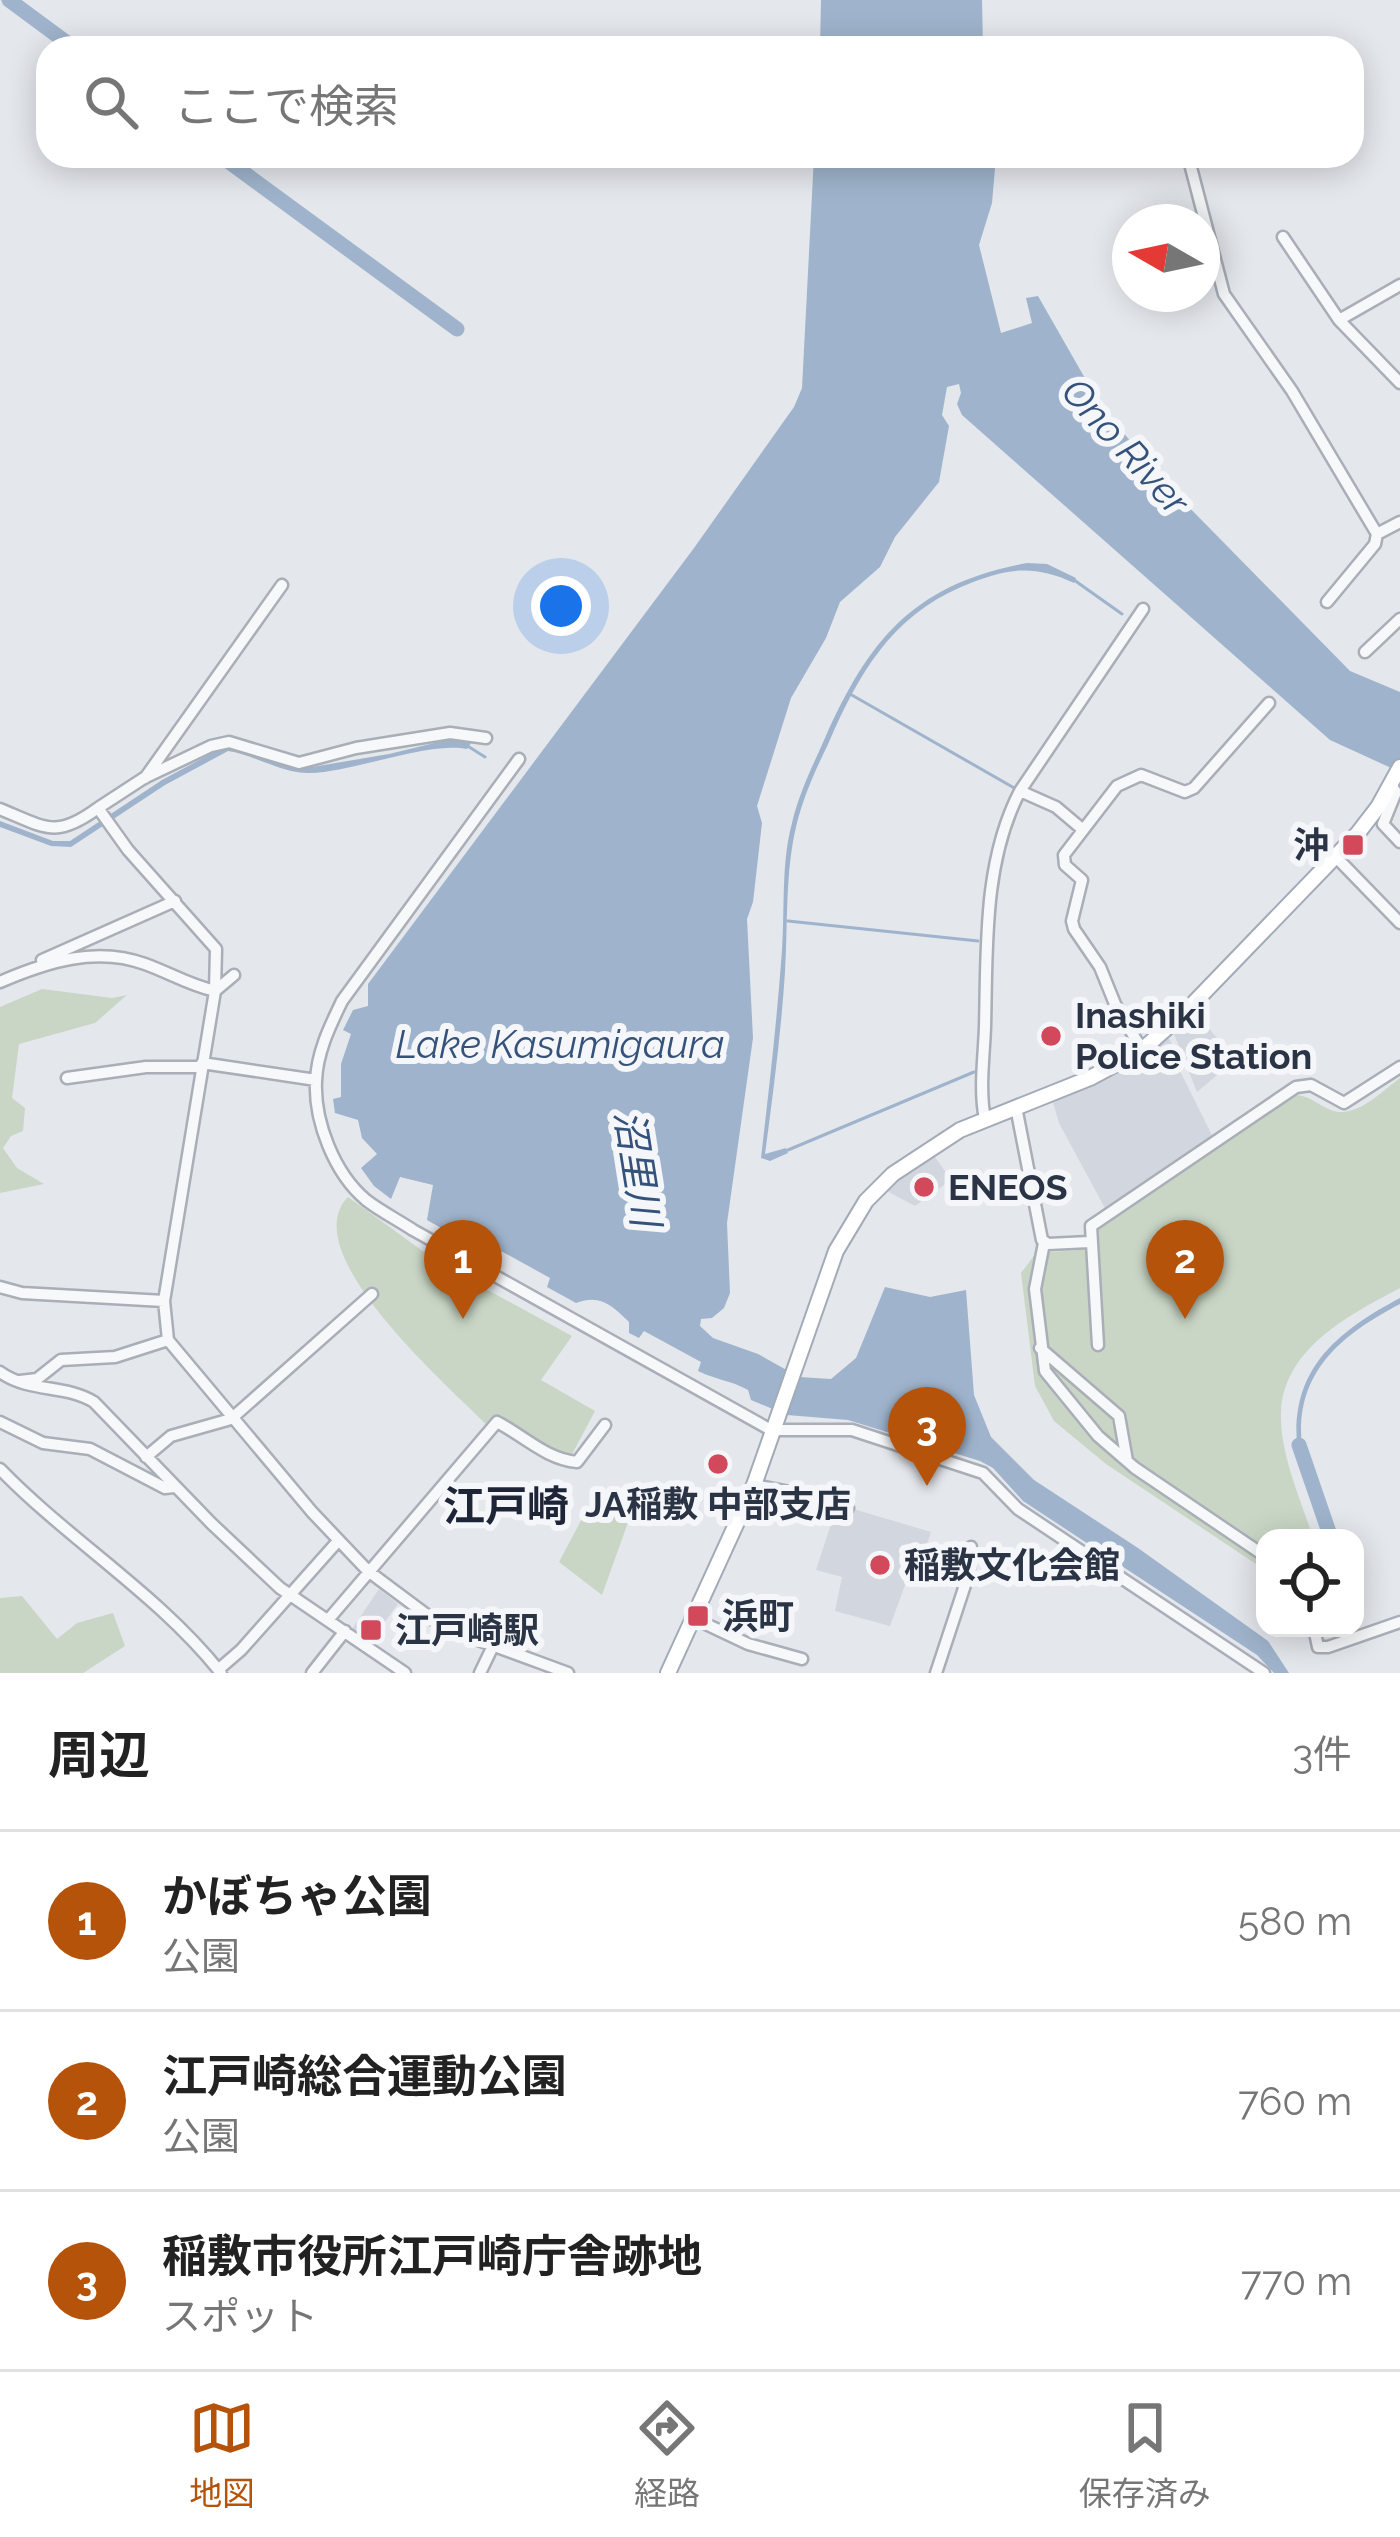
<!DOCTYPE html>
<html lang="ja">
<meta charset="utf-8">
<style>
:root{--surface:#fff;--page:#f2f2f2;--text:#222;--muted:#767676;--line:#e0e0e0;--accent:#b45309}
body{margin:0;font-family:Raleway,"Noto Sans JP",sans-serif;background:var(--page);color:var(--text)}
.controls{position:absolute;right:36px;bottom:36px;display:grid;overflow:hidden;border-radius:24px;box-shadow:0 6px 30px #0003}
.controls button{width:108px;height:108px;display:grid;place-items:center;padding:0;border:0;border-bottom:3px solid var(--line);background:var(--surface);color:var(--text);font:60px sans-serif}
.compass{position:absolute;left:1112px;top:204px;width:108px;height:108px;border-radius:50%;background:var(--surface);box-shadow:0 6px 30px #0003;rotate:279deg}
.you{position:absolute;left:561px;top:606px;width:42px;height:42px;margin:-30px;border:9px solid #fff;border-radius:50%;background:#1a73e8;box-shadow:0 0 0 18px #1a73e833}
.badge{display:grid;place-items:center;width:78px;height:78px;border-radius:50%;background:var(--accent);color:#fff;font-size:39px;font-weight:700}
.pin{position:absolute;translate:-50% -99px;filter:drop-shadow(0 3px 6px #0008)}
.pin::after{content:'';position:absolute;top:63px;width:42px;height:36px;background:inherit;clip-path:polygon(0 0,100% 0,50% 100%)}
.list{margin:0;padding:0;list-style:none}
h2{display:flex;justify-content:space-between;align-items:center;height:156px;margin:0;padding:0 48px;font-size:51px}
h2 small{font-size:39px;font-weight:400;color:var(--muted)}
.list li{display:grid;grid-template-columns:78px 1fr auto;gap:36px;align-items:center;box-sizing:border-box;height:180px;padding:0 48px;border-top:3px solid var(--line)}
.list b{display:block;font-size:45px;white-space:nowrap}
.list p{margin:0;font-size:39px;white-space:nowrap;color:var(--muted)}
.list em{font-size:39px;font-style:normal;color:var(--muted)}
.icon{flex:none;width:66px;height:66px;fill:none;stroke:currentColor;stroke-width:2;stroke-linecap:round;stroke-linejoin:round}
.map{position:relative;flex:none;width:1400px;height:1673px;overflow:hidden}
.search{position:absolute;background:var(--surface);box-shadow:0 6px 30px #0003;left:36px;right:36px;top:36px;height:132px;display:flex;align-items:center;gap:30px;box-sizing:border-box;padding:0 42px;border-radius:36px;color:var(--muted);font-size:45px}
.sheet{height:696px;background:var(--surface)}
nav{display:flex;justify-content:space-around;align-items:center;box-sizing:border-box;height:168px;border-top:3px solid var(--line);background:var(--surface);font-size:33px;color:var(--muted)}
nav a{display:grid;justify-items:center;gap:6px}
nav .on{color:var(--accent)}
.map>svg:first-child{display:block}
.built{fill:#d2d6de}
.green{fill:#c9d6c5}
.water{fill:#9fb4cc}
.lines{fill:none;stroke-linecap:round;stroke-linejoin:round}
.stream{stroke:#9fb4cc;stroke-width:3}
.river{stroke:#9fb4cc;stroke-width:15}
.minor-casing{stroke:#a9aeb7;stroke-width:15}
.major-casing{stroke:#a3abb8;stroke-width:18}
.minor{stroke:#f7f8fa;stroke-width:10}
.major{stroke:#fff;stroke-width:14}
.poi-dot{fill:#d1495b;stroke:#f4f6f9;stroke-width:4.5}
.labels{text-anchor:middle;stroke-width:12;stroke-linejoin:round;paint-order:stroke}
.poi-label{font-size:36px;font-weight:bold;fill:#2b3445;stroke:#f4f6f9;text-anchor:start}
.water-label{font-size:39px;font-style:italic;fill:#34527a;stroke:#f4f6f9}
.quarter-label{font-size:42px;font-weight:bold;fill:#1d2536;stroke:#f4f6f9}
</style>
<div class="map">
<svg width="1400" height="1673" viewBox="0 0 1400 1673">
<rect width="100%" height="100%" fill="#e4e7ec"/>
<path class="built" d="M1193,1009L1235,1060L1197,1092L1172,1029Z
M1169,1038L1179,1058L1176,1063L1213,1137L1106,1210L1059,1123L1052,1099L1120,1070Z
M933,1154L951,1180L915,1206L885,1190Z
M850,1508L931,1532L923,1556L916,1555L890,1626L835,1611L842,1577L816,1570L835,1512L848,1515Z
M379,1589L398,1604L370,1642L352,1629Z"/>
<path class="green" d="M42,989L112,998L127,995L95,1023L19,1044L12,1098L25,1108L23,1131L11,1136L3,1148L17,1168L44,1184L0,1193V1007Z
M1400,1078V1288C1351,1314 1285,1347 1281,1411C1279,1453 1301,1499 1313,1538H1265V1570L1106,1464L1054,1421L1035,1386L1021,1273L1036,1253L1093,1249L1092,1233L1296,1095C1310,1096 1318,1105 1331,1110C1355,1120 1382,1091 1400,1078Z
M348,1197L442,1265L572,1336L541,1380L595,1411L569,1460L521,1438L501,1415L490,1428C453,1390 293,1253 348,1197Z
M593,1498L631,1514L602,1595L559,1562Z
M22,1596L57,1639L77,1623L113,1613L125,1646L83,1673H0V1598Z"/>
<path class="water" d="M821,0H982L983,48H820Z
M814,156H996L992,203L979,245L1001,333L1032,323L1026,298L1038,296L1102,408L1176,494L1350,671L1400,692V772L1330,740L962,415L957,404L961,393L959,384L947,387L942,415L949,426L939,482L895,537L880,567L840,602L826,638L791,698L757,806L762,823L753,902L747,919L753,1038L727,1223L730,1293L724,1308L712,1318L701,1319L700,1326L713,1338L758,1354L799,1377L831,1379L856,1358L885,1287L930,1297L966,1290L974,1395L991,1437L1034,1480L1138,1548L1268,1641L1289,1673H1274L1257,1655L1023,1501L993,1468L980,1461L848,1420L787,1415L751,1400L748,1390C730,1380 716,1380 698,1371L701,1362L644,1331L639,1338L629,1333V1322C611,1305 601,1294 576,1303L547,1287L550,1278L492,1246L487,1254L427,1220L433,1185L400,1177L391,1199L374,1186L361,1168L377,1154L362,1138L358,1120L335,1113L333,1099L341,1097V1064L351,1034L343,1030L353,1010L368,1006V984L694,548L794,407L802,388Z
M1027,563L1047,564L1076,578L1074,583C1031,563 1004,569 961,587C891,617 858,675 829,742C816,769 803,797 796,827C785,874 788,924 785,972C781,1034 773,1094 765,1154L786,1148L788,1153L770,1161L761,1158C769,1089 777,1020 782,950C785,907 781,864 792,823C799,793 813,765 825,738C870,637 915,584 1027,563Z
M451,739L471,743L467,749C428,741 354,772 310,773C282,774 256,755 228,751L165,785L71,847L51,846L0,827V821L53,841H70L162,780L227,745L312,767L389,754Z
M1400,1298V1304C1333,1339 1289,1380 1304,1461H1299C1285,1376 1330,1335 1400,1298Z"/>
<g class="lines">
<path class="stream" d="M1074,580L1122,614
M850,694L1016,789
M466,745L485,757
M788,921L978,941
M788,1150L974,1072"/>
<path class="river" d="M9,0L74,48
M221,156L457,329
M1299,1445L1331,1538"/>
<defs>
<path id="minor" d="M1188,156L1224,294L1292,391L1377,534
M1283,237L1339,320L1400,383
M1339,320L1400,285
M1327,602L1375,544L1377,534L1400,522
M1365,652L1400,619
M486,738L450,733L356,748L299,763L229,742L211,746L144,778L98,808L128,850L216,949L215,991L164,1301L168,1340L312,1512L368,1571L443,1627L568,1673
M519,759L342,1001C330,1026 317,1052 316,1081C314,1121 334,1173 366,1200C380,1211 398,1220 413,1230L771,1430H852L983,1473L1018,1509L1264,1673
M145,778L282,585
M1391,785L1396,792L1383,824L1400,842
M1020,791L1056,807L1082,829
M0,809C46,828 56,839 98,808
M1335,856L1400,923
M42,960L175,901
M0,982C46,962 96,946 145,964C170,973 189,985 215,991L234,975
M1142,1050L1115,1004L1100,967L1074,929L1072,921L1082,880L1065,865L1064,855L1117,786L1141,775L1185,792L1194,788L1269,703
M202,1063L316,1080
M67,1078L146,1067H202
M1016,1107L1042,1240L1048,1244L1089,1242
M985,1119C979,1090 984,1056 985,1027C987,948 983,862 1020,791L1143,609
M1044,1243L1035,1289L1045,1371L1098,1436L1135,1468L1265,1556
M0,1287L22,1293L164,1301
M1098,1345L1091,1226L1296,1087L1311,1085L1344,1103L1400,1067
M1040,1348L1119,1416L1127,1461
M0,1372C29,1393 65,1384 94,1402L211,1523L280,1588L405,1673
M20,1381L37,1379L61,1360L115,1357L168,1340
M0,1422L43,1443L90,1449L165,1488L174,1487
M146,1457L171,1436L231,1419L372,1294
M0,1469C70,1541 158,1594 221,1673
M754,1485L810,1496L848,1508
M691,1617L748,1644L802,1659
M328,1620L497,1422C524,1436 546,1459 577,1462L605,1425
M1314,1628L1318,1647H1328L1400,1622
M219,1669L241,1650L338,1541
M312,1673L345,1631
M480,1673L492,1648
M936,1673L968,1576L971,1547"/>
<path id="major" d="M668,1673L754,1485L836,1251L866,1201L893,1174L960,1130L1090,1078L1142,1050L1188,1009L1358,833L1378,807L1400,767"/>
</defs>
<use href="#minor" class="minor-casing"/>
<use href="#major" class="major-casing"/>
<use href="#minor" class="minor"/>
<use href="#major" class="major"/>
</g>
<g class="poi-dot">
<rect x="1341" y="833" width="24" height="24" rx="6"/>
<circle cx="1051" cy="1036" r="12"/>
<circle cx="924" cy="1187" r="12"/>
<circle cx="718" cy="1464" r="12"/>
<circle cx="880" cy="1565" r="12"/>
<rect x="686" y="1604" width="24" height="24" rx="6"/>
<rect x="359" y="1618" width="24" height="24" rx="6"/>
</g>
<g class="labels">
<g class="poi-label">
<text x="1329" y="858" text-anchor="end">沖</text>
<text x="1075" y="1028">Inashiki<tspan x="1075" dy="41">Police Station</tspan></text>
<text x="948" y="1200">ENEOS</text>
<text x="718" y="1517" text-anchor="middle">JA稲敷 中部支店</text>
<text x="904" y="1578">稲敷文化会館</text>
<text x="722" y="1629">浜町</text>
<text x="395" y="1643">江戸崎駅</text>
</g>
<g class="water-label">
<text transform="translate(1126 446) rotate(48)" y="14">Ono River</text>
<text x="560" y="1058">Lake Kasumigaura</text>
<text transform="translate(638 1168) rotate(81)" y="14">沼里川</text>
</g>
<g class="quarter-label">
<text x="506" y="1521">江戸崎</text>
</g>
</g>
</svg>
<div class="controls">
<button><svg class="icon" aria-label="locate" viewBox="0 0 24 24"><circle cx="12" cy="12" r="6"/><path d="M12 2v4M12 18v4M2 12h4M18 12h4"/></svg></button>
</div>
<svg class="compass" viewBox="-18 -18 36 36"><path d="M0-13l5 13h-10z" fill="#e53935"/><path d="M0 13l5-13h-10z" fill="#767676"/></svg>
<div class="you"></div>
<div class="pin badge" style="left:463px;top:1319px">1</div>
<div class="pin badge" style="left:1185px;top:1319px">2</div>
<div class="pin badge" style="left:927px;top:1486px">3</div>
<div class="search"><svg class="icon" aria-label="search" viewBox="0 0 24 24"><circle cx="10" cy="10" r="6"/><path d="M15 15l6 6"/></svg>ここで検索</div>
</div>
<section class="sheet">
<h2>周辺<small>3件</small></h2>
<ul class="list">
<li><span class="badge">1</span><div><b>かぼちゃ公園</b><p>公園</p></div><em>580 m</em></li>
<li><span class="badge">2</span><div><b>江戸崎総合運動公園</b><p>公園</p></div><em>760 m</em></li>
<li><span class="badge">3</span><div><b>稲敷市役所江戸崎庁舎跡地</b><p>スポット</p></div><em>770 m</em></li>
</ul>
</section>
<nav>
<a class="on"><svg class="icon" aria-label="map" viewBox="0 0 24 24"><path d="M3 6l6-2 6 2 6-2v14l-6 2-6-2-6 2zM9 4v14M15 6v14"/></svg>地図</a>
<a><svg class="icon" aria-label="directions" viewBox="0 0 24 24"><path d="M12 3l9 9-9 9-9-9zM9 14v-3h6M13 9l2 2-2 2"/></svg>経路</a>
<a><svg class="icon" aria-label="saved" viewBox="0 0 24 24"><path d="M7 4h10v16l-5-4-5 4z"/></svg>保存済み</a>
</nav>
